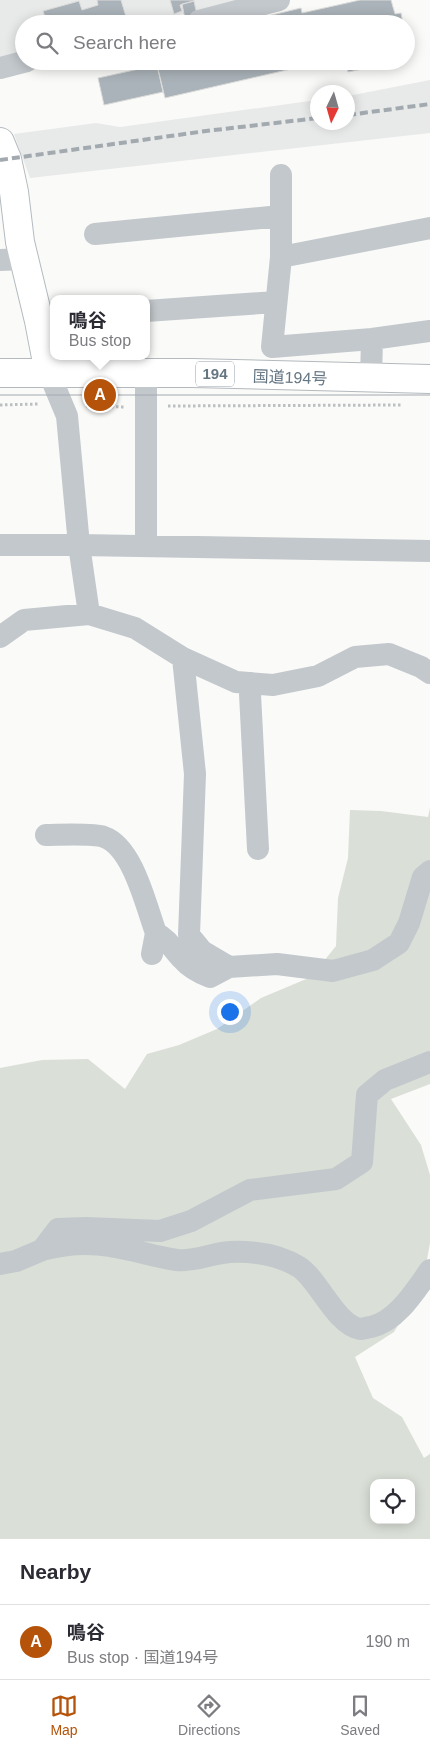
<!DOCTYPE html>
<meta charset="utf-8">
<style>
:root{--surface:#fff;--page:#f2f2f3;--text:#2b2b33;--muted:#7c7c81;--line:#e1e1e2;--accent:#b45309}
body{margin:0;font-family:Arial,"Noto Sans JP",sans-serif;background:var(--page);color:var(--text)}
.controls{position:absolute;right:15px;bottom:15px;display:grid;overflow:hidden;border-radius:10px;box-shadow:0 2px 12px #0003}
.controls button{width:45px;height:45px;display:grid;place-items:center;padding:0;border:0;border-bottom:1px solid var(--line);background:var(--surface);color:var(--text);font:25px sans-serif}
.compass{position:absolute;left:310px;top:85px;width:45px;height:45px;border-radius:50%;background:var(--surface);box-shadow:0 2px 12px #0003;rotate:185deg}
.you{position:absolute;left:229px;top:1011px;width:18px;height:18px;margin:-12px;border:4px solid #fff;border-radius:50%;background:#1a73e8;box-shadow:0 0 0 8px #1a73e833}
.badge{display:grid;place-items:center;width:32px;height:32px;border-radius:50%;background:var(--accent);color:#fff;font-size:16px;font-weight:700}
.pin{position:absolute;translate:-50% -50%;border:2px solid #fff;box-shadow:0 1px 5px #0006}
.popup{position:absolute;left:50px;top:295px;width:100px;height:65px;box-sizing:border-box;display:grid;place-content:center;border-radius:10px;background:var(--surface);filter:drop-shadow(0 1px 4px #0005);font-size:16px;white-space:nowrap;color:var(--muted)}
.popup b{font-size:19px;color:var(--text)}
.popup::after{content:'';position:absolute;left:50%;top:100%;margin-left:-10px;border:10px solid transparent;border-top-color:var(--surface)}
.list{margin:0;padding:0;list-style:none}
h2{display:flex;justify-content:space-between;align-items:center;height:65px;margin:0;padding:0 20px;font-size:21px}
h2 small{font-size:16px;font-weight:400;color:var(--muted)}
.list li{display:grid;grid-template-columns:32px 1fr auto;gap:15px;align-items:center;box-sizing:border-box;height:75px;padding:0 20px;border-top:1px solid var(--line)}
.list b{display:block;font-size:19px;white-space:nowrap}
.list p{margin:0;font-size:16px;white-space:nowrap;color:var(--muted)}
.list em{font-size:16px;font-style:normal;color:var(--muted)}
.icon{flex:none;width:28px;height:28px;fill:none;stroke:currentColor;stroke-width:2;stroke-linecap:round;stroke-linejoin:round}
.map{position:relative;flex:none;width:430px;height:1539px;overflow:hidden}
.search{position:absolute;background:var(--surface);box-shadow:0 2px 12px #0003;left:15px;right:15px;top:15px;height:55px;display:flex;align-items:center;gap:12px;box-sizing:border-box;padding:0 18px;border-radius:28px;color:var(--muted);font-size:19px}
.sheet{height:140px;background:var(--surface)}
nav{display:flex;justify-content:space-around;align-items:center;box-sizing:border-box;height:70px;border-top:1px solid var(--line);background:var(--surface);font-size:14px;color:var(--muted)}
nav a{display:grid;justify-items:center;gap:2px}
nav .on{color:var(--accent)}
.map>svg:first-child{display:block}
.built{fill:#e8e9e9}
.green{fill:#dadfd7;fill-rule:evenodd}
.building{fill:#aab3b9;stroke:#dcdcda}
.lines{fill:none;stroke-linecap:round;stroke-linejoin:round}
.secondary-casing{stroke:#b3babf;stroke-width:30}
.highway-casing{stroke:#b4b9bd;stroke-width:30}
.path{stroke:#bbbfc2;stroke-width:3;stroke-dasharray:2.5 2.5;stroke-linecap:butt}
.street{stroke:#c3c8cc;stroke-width:22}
.secondary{stroke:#fff;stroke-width:28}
.highway{stroke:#fff;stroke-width:28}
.tram{stroke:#a2aab0;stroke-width:1}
.rail{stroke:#a2aab0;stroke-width:4;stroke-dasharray:8 4;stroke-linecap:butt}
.labels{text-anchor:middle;stroke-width:5;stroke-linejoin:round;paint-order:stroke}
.shield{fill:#fff;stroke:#939fa8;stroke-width:1}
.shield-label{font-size:15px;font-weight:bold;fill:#657683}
.street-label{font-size:16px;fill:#657683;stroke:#fff}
</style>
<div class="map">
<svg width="430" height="1539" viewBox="0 0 430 1539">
<rect width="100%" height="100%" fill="#fafaf8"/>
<path class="built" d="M0,0H240L142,24H24V52L0,58Z
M430,80V133L30,178L14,134L96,123L120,127L317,100L318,122H348V96Z"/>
<path class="green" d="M430,808V1084L391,1099L421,1145L430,1175V1243L422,1287L394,1332L355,1357L373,1398L402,1417L424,1458L430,1454V1539H0V1068L42,1060L88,1059L125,1089L147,1054L179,1045L217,1029L261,998L311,977L336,946L338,898L348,858L350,810L381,811L428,817ZM374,1483H411V1520H374Z"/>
<path class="building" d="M97,0H121L127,20L113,24H47L43,11L79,1L82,10L98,5Z
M170,0H194V1L180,5L182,11L174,14Z
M360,0H391L395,14L401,13L403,24H270L268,16L301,8L302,13Z
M194,1L199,24H186L182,4Z
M141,61H156L157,65L142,68Z
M156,61H326L165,98Z
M346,61H386L387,64L348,72Z
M157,65L163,92L104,105L98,78Z"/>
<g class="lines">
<defs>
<path id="secondary" d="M0,142L7,159L14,192L20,242L39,321L49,373"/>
<path id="highway" d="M0,373H192L430,379"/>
</defs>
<use href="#secondary" class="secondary-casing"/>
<use href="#highway" class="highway-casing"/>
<path class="path" d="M0,405L39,404
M86,406L124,407
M168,406L402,405"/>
<path class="street" d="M199,21L279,0
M0,68L27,61
M430,228L281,257L272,347L372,339L430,331
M95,234L281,216
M281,257V175
M0,260L24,259
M146,311L276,302
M49,373L67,416L79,545L89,614
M371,379L372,339
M0,545H79L430,551
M146,546V373
M0,637L24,620L89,614L135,628L183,658L236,682L273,685L318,676L355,657L389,654L421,667L430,673
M183,658L195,774L189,935L202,951L229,967L277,964L333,971L373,960L399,943L409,923L423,877L430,871
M251,683L250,694L258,849
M46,835C59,835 93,833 104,837C133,847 146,906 156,933C168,939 173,950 182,959C190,968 199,973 210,977L229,967
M152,954L156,933
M42,1250C64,1244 87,1242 110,1246C133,1249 154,1257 177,1260C195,1262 212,1253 230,1252C253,1251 279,1255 299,1267C318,1279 336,1325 360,1329C363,1329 368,1327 371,1327C397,1321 415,1291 430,1270
M0,1264L16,1261L42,1250L58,1229L86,1228L160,1231L191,1221L250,1190L336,1179L362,1162L367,1095L385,1080L430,1062"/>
<use href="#secondary" class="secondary"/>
<use href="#highway" class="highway"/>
<path class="tram" d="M0,395H430"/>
<path class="rail" d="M348,115L430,104
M0,160L206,131L318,118"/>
</g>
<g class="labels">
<rect class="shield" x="196" y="361.5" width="38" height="25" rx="4"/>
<g class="shield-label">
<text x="215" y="379">194</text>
</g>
<g class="street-label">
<text transform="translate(290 377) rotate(2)" y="6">国道194号</text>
</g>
</g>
</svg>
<div class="controls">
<button><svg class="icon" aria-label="locate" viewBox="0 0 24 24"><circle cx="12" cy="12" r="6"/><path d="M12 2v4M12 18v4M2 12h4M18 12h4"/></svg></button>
</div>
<svg class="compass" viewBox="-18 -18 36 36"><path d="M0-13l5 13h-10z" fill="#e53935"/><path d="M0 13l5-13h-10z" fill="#7c7c81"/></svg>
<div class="you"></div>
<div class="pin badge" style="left:100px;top:395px">A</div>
<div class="popup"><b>鳴谷</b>Bus stop</div>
<div class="search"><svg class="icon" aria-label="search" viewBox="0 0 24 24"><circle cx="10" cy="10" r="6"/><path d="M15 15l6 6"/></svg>Search here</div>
</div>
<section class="sheet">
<h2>Nearby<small></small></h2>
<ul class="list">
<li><span class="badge">A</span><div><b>鳴谷</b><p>Bus stop · 国道194号</p></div><em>190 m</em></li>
</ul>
</section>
<nav>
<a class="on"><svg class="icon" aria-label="map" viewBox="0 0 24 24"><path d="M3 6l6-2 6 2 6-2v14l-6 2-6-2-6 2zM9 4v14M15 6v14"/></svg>Map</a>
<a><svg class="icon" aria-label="directions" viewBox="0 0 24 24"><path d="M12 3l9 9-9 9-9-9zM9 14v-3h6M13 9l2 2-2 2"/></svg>Directions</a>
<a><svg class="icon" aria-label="saved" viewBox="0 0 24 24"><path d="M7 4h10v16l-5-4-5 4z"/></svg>Saved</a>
</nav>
